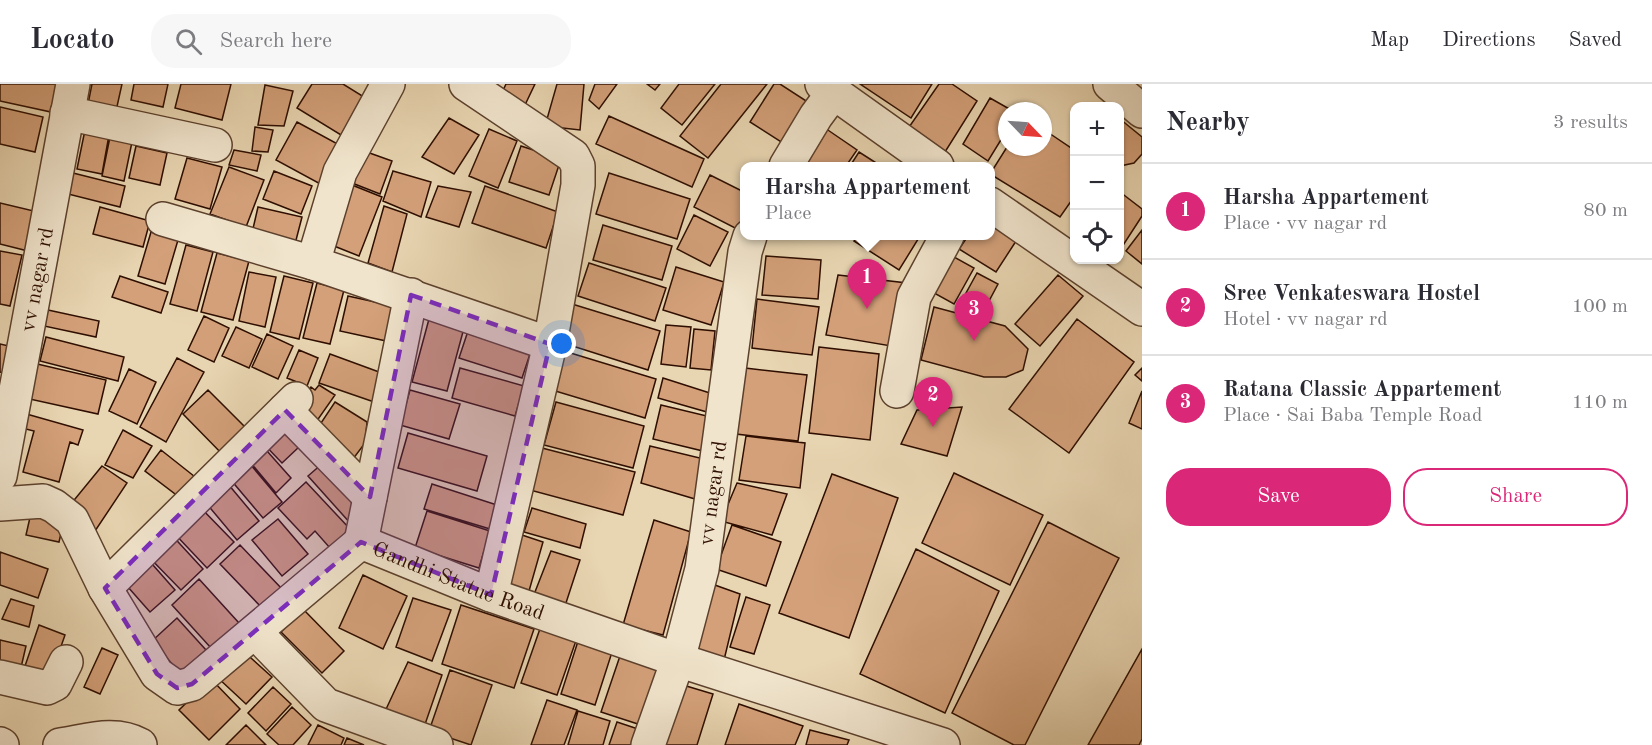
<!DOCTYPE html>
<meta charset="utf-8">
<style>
:root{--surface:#fff;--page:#f7f7f7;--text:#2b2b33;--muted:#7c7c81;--line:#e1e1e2;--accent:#db2777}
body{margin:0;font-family:"Old Standard TT",serif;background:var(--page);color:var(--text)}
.controls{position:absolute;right:18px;top:18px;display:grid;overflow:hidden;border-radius:12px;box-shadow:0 2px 4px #0004}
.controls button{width:54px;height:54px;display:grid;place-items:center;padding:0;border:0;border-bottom:2px solid var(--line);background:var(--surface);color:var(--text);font:30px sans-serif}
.compass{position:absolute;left:998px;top:18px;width:54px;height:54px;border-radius:50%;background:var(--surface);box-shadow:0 2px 4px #0004;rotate:115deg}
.you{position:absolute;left:562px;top:260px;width:21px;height:21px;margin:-15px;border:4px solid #fff;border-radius:50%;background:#1a73e8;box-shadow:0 0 0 9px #1a73e833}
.badge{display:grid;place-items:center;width:39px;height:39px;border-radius:50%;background:var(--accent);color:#fff;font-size:20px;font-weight:700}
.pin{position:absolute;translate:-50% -50px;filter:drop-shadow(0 2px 3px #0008)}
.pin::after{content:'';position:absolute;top:32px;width:21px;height:18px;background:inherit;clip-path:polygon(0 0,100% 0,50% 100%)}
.popup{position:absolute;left:740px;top:78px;width:255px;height:78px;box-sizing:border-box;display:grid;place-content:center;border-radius:12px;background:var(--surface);filter:drop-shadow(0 2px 4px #0005);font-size:20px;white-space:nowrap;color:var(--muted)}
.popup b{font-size:22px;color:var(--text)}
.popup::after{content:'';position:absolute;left:50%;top:100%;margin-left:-12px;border:12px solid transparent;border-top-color:var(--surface)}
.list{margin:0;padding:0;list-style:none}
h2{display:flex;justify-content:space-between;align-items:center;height:78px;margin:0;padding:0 24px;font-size:26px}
h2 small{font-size:20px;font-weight:400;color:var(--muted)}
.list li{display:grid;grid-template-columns:39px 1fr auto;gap:18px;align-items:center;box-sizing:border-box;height:96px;padding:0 24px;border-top:2px solid var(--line)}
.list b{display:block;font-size:22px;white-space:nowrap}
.list p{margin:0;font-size:20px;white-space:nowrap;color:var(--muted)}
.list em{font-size:20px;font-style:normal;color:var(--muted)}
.actions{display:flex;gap:12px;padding:18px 24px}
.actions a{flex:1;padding:14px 0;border:2px solid var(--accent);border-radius:24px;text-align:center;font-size:21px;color:var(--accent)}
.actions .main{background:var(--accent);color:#fff}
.icon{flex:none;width:33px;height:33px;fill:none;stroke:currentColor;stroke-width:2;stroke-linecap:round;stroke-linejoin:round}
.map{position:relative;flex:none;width:1142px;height:661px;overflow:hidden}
header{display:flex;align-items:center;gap:36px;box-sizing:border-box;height:84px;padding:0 30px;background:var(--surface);border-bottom:2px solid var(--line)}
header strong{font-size:28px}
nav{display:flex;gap:33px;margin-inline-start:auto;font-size:21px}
.search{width:420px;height:54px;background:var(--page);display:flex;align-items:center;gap:15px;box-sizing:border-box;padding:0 21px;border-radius:24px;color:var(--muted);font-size:22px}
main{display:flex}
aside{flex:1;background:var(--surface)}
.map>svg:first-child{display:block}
.building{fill:#d3a079;stroke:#2e0e01;stroke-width:1.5}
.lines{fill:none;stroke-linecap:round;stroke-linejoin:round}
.minor-casing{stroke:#5c402d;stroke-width:36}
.minor{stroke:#f0e4cc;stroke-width:33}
.marked{fill:#7b2cbf;fill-opacity:0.2;stroke:#7b2cbf;stroke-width:4.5;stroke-dasharray:12 8;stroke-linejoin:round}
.labels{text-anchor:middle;stroke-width:6;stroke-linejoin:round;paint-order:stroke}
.street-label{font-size:21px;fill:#2e0e01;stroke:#f0e4cc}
</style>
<header>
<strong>Locato</strong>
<div class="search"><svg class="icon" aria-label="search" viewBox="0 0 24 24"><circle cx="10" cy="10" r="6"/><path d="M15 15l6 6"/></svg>Search here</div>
<nav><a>Map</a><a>Directions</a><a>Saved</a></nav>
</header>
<main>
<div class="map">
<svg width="1142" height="661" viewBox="0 0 1142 661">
<rect width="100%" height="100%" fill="#e8d5b1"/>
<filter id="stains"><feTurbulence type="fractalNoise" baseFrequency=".00333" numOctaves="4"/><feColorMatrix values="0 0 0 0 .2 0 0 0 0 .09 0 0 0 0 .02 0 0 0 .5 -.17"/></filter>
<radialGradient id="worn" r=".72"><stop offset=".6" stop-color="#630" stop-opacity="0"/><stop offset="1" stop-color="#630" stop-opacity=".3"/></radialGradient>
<path class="building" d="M0,0H57L51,28L0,17Z
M92,0H122L116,27L88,20Z
M134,0H168L163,23L131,16Z
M181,0H231L222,36L175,24Z
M312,0H343L364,13L341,51L297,24Z
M506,0H535L524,23L501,11Z
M557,0H584L580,46L545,42Z
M595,0H617L599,25L589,16Z
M647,0H660L655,6Z
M679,0H715L682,41L661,24Z
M721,0H767L708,74L680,52Z
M774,0H780L814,22L789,63L750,38Z
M860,0H932L911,34Z
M939,0H952L977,17L945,68L907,46Z
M265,1L293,7L284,42L258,41Z
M990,14L1013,27H1007V46L988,77L963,60Z
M0,23L43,33L35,68L0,60Z
M609,32L704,75L692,103L596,60Z
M449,34L479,51L454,90L422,73Z
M1120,35L1142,53V70L1134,79L1120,82Z
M297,38L345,64L324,102L276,76Z
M822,42L857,66L846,82H802Z
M255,43L273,46L268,68L252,67Z
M489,45L517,57L498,104L469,92Z
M1043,45L1074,66V113L1060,133L990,90L1007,63H1043Z
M85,46L109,51L102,90L77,85Z
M110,53L132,58L124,97L102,92Z
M136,62L167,69L160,101L129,94Z
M521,62L561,75L549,111L509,98Z
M234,66L261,71L257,87L229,81Z
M364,67L392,77L380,110L352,99Z
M859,68L881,82H850Z
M187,74L222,83L210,125L175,115Z
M229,83L264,96L246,143L210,130Z
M274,87L312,102L301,130L263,115Z
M393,87L431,98L421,133L383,117Z
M73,89L125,102L120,123L68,110Z
M609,89L690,115L677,155L596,130Z
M710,91L744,108V136L739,146L694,123Z
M352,101L382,113L359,172L329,160Z
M438,102L471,108L459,143L426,133Z
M485,102L558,128L546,164L472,139Z
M1120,108L1142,125V132L1120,166Z
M0,119L38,128L28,167L0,160Z
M384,122L407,130L392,188L368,179Z
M100,123L150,137L143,163L93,150Z
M258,123L302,133L295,160L252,149Z
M694,131L728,148L710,182L677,165Z
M990,136L1018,154L996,188L959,165L968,152H990Z
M603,141L672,162L662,196L593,176Z
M1142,146V180L1126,167Z
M151,148L178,156L165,200L138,192Z
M858,152H920L899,186L854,157Z
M186,161L213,168L197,227L170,220Z
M0,167L22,171L10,222L0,220Z
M945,168L974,184L954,220L925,204Z
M217,169L249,177L233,236L201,228Z
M766,172L821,176L818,215L762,211Z
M589,179L666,204L655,237L578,212Z
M676,183L724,198L711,241L663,226Z
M249,188L276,193L265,243L239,237Z
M977,189L998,200L981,232L960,220Z
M838,191L907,199L897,263L826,251Z
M1058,191L1083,212L1040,262L1015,240Z
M120,192L168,208L161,229L112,213Z
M284,192L313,199L299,255L270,248Z
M317,199L344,206L330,260L303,254Z
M348,212L398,223L391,258L340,247Z
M757,215L819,223L812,271L752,264Z
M572,220L660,247L648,286L560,258Z
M934,223L1005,242L1028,265L1023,286L1006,293H984L921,276Z
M48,226L99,237L96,253L44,242Z
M204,232L229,244L214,278L188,266Z
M429,235L464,244L447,307L412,298Z
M1077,235L1134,278L1069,369L1009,325Z
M666,241L691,243L686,283L661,280Z
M236,243L262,255L249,284L222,272Z
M469,244L532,264L522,294L459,274Z
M694,245L715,247L711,286L690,284Z
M267,250L293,262L278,295L252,283Z
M46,253L124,273L118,297L40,277Z
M0,260L9,262L3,289L0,288Z
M819,263L879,270L870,356L809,349Z
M299,266L318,274L307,302L287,294Z
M564,267L656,295L645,334L552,306Z
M330,270L390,292L380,320L319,299Z
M177,274L204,288L166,358L140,343Z
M33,279L106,296L98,330L25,314Z
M460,284L524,302L515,332L452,314Z
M745,284L807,291L798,357L736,350Z
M1142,284V297L1135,291Z
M129,285L156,298L137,340L109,327Z
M663,294L713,310L707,328L658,314Z
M319,301L335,311L314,341L300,331L301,316L311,303L315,306Z
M208,306L253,351L228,376L183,330Z
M410,306L460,320L449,355L400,341Z
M1142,307V345L1129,339Z
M335,318L367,338L365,359L353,375L315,348Z
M556,318L644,342L633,384L544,361Z
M661,321L711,333L703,367L653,355Z
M962,323L947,372L901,360L917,326Z
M23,329L83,346L78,361L70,358L59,398L23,388L34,347L18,343Z
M277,339L300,362L282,379L260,356Z
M123,346L152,362L133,394L105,381Z
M408,349L487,372L477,407L398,384Z
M746,352L805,359L800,404L739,396Z
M259,358L291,394L276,409L245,372Z
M650,362L704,375L695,415L641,399Z
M542,364L635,388L623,431L530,406Z
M161,366L204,400L187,419L145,387Z
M244,373L282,418L263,434L225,389Z
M323,379L367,427L351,440L308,392Z
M102,382L127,399L91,453L66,426Z
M954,389L1043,431L1010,501L922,459Z
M832,390L898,414L849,554L779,529Z
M223,394L259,437L237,456L201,413Z
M306,398L350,445L330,464L315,447L307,455L278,424Z
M737,399L787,410L772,451L721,437Z
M432,400L497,421L490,445L424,425Z
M198,421L234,458L207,484L172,447Z
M532,424L586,440L580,464L524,448Z
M427,427L490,447L479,484L415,464Z
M31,429L64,436L59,458L26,451Z
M278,435L308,470L282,492L252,456Z
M654,436L691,448L663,551L623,541Z
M1048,438L1119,474L1025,661H1014L952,629Z
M732,441L781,458L766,502L716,485Z
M168,447L203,485L181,506L145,469Z
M513,448L543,458L529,507L504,498Z
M240,461L283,506L263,525L220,480Z
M916,465L999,507L945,629L860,590Z
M551,467L580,476L564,525L533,513Z
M0,468L48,485L38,514L0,501Z
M145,472L175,506L150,528L120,494Z
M363,491L407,512L383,565L339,544Z
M199,495L239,539L211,564L172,521Z
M712,500L740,510L724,576L690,566Z
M746,513L770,521L754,570L730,563Z
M413,514L451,526L432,577L396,563Z
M11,515L34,522L29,543L2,535Z
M461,521L534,545L514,604L442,580Z
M303,525L344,567L322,589L281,548Z
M177,534L206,566L180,589L152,557Z
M542,539L578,551L557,611L521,599Z
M39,541L65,551L50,594L24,585Z
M580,551L614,562L595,621L561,610Z
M0,556L26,562L19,592L0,587Z
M102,564L118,571L100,610L84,603Z
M1142,565V655L1139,661H1088Z
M242,566L272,593L246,620L217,593Z
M621,569L664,584L644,642L601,628Z
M408,578L442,591L421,652L381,636Z
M450,586L492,601L471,661L429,647Z
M211,595L240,625L209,656L179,626Z
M683,601L713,610L697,661H666L663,660Z
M273,603L291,620L266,647L248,629Z
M547,616L577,626L564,661H531Z
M739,620L803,642L795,661H725Z
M292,623L311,641L293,661H279L267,650Z
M578,627L610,637L603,661H568Z
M617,638L641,646L636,661H609Z
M246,641L266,661H226Z
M318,641L344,654L341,661H308Z
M810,646L849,656L847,661H806Z
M347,654L364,661H344Z"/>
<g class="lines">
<defs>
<g id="minor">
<path d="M466,0L573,72L578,82V101L550,260L491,511"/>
<path d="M822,0L937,82"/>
<path d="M1110,0L1142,27"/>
<path d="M67,29L215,61"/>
<path d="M786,82L816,32L833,9"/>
<path d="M990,120L1142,225"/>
<path d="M163,135L313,179L550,260"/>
<path d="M313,179L340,88L388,0"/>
<path d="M897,307L914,213L947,152"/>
<path d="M285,326L370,413"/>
<path id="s1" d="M0,392L73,0"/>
<path id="s2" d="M0,420L43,417L54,422L72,436L105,504L157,590L177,604L192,600L361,458L491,511L678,576L943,661"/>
<path d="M361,458L411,211"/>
<path d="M105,504L296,315"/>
<path d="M255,548L326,621L436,661"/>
<path d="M0,593L47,604L55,600L66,578"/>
<path d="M0,660L2,661"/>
<path d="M60,661C87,657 115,647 140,661"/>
<path id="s3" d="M648,661L678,576L702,485L745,168L750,152"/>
</g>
</defs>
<use href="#minor" class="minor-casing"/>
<use href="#minor" class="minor"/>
</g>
<path class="marked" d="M411,211L550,260L491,511L361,458L192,600L177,604L157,590L105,504L285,326L370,413Z"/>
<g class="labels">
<g class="street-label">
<text dy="7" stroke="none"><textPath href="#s1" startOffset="200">vv nagar rd</textPath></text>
<text dy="7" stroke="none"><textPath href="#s3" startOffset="261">vv nagar rd</textPath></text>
<text dy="7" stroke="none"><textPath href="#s2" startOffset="620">Gandhi Statue Road</textPath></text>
</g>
</g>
<rect width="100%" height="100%" filter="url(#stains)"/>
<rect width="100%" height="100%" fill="url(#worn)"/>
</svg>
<div class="controls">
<button>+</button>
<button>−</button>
<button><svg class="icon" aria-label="locate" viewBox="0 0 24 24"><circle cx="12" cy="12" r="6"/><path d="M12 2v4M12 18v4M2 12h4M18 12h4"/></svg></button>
</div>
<svg class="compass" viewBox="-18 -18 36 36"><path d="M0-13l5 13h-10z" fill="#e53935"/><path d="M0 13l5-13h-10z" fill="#7c7c81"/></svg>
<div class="you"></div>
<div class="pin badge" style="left:867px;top:225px">1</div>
<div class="popup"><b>Harsha Appartement</b>Place</div>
<div class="pin badge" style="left:933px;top:343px">2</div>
<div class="pin badge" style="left:974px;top:257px">3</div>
</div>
<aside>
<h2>Nearby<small>3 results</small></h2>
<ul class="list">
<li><span class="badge">1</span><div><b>Harsha Appartement</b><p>Place · vv nagar rd</p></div><em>80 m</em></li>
<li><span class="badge">2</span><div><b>Sree Venkateswara Hostel</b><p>Hotel · vv nagar rd</p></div><em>100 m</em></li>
<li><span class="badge">3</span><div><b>Ratana Classic Appartement</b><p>Place · Sai Baba Temple Road</p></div><em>110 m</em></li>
</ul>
<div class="actions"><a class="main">Save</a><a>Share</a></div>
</aside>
</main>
